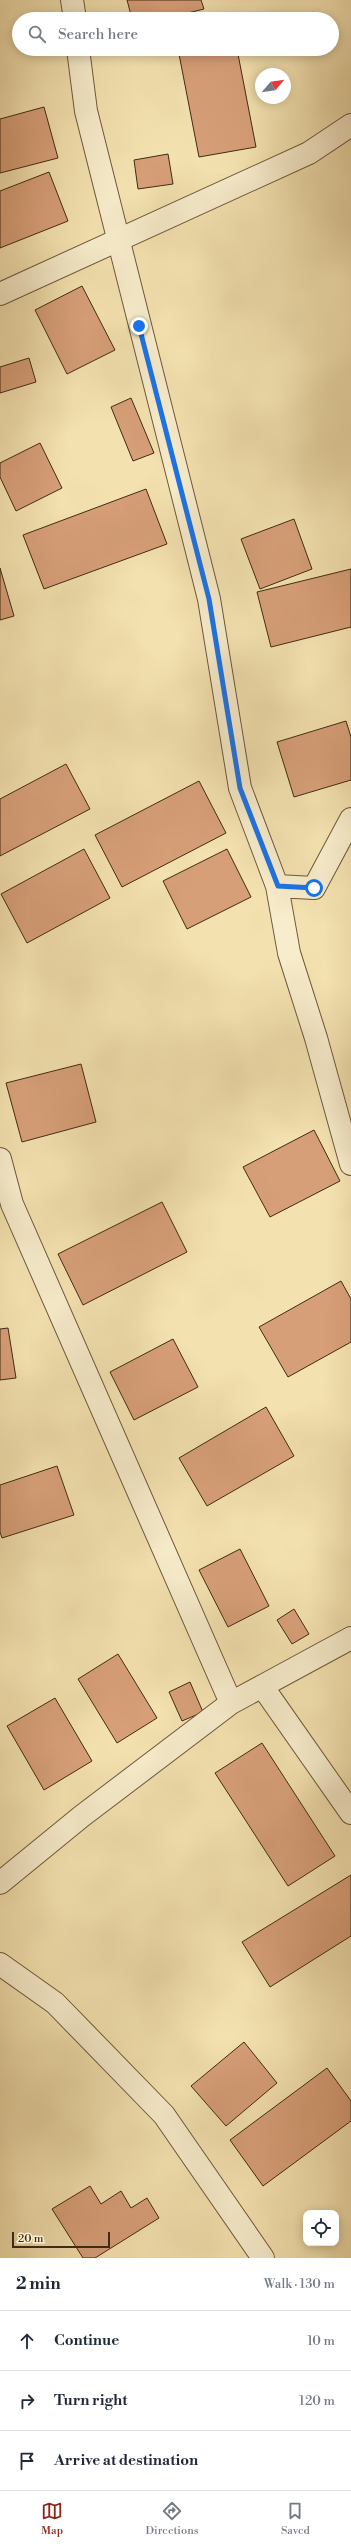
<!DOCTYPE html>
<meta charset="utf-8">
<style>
:root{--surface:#fff;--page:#f2f2f3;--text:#1f2937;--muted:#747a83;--line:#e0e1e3;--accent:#8f2418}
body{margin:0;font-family:"Libre Bodoni",serif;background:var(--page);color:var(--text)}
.controls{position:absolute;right:12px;bottom:12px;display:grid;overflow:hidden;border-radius:8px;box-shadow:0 2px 10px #0003}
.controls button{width:36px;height:36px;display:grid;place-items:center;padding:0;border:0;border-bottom:1px solid var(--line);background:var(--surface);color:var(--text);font:20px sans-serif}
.compass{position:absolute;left:255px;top:68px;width:36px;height:36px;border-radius:50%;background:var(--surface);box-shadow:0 2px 10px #0003;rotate:61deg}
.scale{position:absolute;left:12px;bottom:10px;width:98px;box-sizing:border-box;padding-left:4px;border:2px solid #402b13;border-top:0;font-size:11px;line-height:14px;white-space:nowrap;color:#402b13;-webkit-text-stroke:3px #f7eccb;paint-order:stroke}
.stop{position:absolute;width:12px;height:12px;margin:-9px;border:3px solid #1a73e8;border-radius:50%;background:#fff}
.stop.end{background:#1a73e8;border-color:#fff;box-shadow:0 1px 4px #0008}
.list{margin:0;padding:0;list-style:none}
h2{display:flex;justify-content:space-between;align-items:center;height:52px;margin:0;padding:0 16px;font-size:17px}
h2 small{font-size:13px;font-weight:400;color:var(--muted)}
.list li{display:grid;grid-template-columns:26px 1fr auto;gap:12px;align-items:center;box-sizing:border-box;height:60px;padding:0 16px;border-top:1px solid var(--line)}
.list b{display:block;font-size:15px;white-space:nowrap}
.list em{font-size:13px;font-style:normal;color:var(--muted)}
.icon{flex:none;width:22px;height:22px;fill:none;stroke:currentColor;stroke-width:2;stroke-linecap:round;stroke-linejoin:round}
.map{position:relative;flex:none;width:351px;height:2258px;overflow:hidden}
.search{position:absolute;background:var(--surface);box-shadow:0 2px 10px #0003;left:12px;right:12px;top:12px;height:44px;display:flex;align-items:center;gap:10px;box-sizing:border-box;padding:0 14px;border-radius:22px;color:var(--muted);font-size:15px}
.sheet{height:232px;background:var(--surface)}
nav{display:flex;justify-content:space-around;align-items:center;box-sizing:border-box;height:56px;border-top:1px solid var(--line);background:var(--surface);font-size:11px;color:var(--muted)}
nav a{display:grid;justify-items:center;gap:2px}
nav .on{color:var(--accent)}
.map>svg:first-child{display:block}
.building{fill:#d79f78;stroke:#402b13}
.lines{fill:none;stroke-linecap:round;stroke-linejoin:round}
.minor-casing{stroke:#6d583a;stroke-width:24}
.minor{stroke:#f7eccb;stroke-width:22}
.route{stroke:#1a73e8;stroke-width:5}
</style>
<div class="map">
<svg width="351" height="2258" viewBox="0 0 351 2258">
<rect width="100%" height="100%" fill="#f3e1af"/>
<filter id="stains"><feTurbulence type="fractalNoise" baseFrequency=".005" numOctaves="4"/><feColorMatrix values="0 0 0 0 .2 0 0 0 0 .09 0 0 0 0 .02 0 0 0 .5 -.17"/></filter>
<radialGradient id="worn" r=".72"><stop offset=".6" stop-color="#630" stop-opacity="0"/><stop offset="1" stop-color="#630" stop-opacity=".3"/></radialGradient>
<path class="building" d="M127,0H201L204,9L163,19H132Z
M178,49H237L256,147L199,157Z
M44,107L58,158L0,173V119Z
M168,154L173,184L138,189L134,160Z
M49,172L68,221L0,248V191Z
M82,286L115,350L67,374L35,310Z
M29,358L36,382L0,393V367Z
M131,398L154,453L133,461L111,407Z
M40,443L62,488L16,511L0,477V463Z
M146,489L167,544L44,589L23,535Z
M294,519L312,569L260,589L241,539Z
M0,568L14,616L0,620Z
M351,569V627L271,647L257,592Z
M346,721L351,737V780L294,797L277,742Z
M66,764L90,809L0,856V799Z
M199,781L226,833L122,887L95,835Z
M84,849L110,898L27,943L1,894Z
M227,849L251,897L187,929L163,881Z
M81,1064L96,1122L22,1142L6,1083Z
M314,1130L340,1181L270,1217L243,1167Z
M162,1202L187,1252L83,1305L58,1254Z
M341,1281L351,1299V1342L288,1377L259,1327Z
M8,1328L16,1378L0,1380V1329Z
M173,1339L198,1387L134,1420L110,1372Z
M266,1407L294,1456L207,1506L179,1458Z
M57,1466L74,1515L2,1538L0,1532V1485Z
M240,1549L269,1606L228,1627L199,1570Z
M294,1609L309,1634L292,1644L277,1620Z
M118,1654L157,1718L117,1743L78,1679Z
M190,1682L203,1712L182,1721L169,1692Z
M55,1698L92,1761L44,1790L7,1726Z
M262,1743L335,1856L288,1886L215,1773Z
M351,1875V1936L270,1987L242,1942Z
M244,2042L277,2083L226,2126L191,2086Z
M327,2068L351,2101V2121L263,2186L230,2140Z
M90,2186L101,2204L121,2191L131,2208L147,2198L159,2218L95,2258H83L52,2209Z"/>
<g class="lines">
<defs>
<path id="minor" d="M72,0L75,19
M78,49L86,111L209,599L240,788L277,886L289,953L316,1038L351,1164
M0,294L309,153L351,125
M277,886L314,888L351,819
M0,1159L12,1204L231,1703
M262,1686L351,1813
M0,1883L82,1816L231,1703L351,1638
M0,1964L55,2003L164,2115L263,2258"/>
</defs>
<use href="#minor" class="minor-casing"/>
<use href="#minor" class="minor"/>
</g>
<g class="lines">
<path class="route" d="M139,326L209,599L240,788L278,886L314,888"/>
</g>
<rect width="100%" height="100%" filter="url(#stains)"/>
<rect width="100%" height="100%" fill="url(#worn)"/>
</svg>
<div class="controls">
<button><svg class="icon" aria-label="locate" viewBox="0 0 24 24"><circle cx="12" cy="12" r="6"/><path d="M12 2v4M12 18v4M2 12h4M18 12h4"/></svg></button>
</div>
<svg class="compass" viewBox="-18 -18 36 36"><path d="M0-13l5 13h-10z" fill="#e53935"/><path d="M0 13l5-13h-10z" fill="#747a83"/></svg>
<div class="scale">20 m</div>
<div class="stop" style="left:314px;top:888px"></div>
<div class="stop end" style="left:139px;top:326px"></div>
<div class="search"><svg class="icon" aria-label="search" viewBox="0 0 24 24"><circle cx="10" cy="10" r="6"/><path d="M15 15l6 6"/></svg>Search here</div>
</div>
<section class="sheet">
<h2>2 min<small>Walk · 130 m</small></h2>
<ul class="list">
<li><svg class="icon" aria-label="ahead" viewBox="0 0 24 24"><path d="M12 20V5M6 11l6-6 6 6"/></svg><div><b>Continue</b></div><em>10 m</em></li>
<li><svg class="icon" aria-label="right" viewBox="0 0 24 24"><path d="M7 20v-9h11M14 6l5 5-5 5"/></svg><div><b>Turn right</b></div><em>120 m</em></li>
<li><svg class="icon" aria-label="arrive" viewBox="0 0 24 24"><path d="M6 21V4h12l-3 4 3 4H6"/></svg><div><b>Arrive at destination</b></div></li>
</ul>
</section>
<nav>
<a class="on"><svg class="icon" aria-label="map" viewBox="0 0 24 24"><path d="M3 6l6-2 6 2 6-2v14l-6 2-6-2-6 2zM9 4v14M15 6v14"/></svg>Map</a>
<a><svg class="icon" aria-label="directions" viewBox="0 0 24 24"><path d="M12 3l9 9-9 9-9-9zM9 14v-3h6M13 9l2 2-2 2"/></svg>Directions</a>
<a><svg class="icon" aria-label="saved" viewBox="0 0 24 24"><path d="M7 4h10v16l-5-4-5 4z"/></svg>Saved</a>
</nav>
